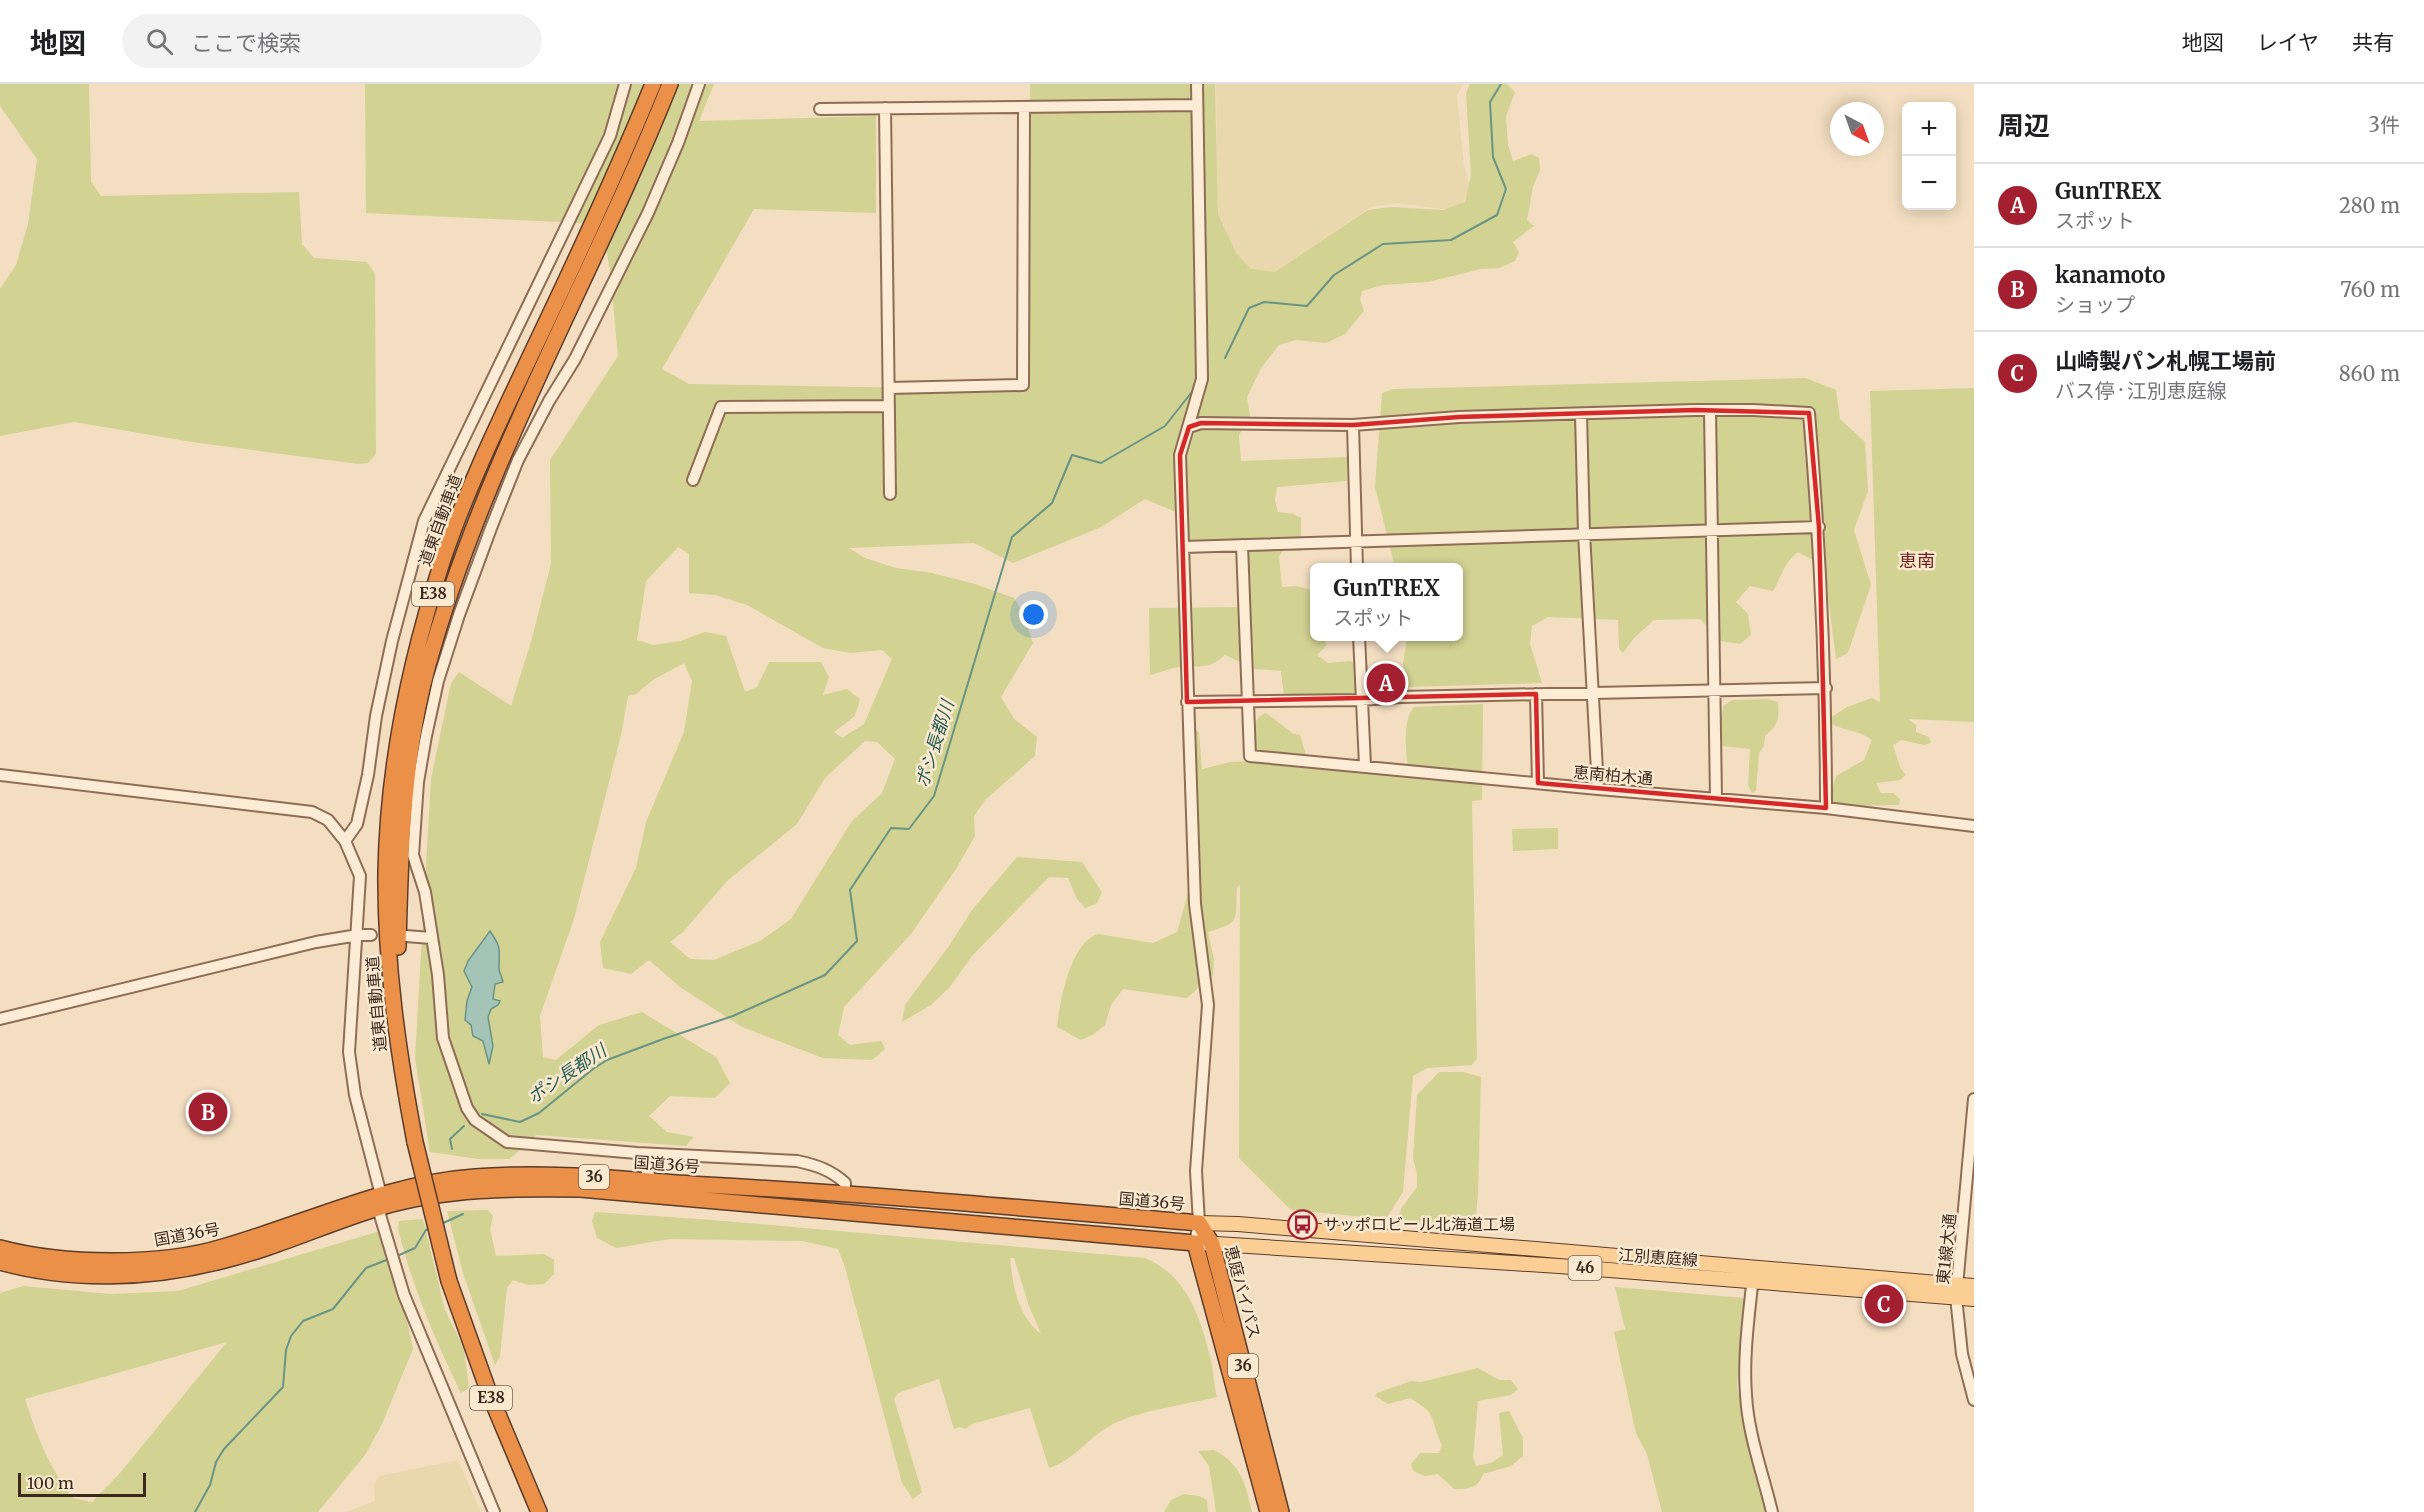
<!DOCTYPE html>
<html lang="ja">
<meta charset="utf-8">
<style>
:root{--surface:#fff;--page:#f2f2f2;--text:#202124;--muted:#757577;--line:#e0e0e0;--accent:#a42030}
body{margin:0;font-family:Merriweather,"Noto Sans JP",serif;background:var(--page);color:var(--text)}
.controls{position:absolute;right:18px;top:18px;display:grid;overflow:hidden;border-radius:9px;box-shadow:0 3px 15px #0003}
.controls button{width:54px;height:54px;display:grid;place-items:center;padding:0;border:0;border-bottom:2px solid var(--line);background:var(--surface);color:var(--text);font:30px sans-serif}
.compass{position:absolute;left:1830px;top:18px;width:54px;height:54px;border-radius:50%;background:var(--surface);box-shadow:0 3px 15px #0003;rotate:139deg}
.scale{position:absolute;left:18px;bottom:15px;width:128px;box-sizing:border-box;padding-left:6px;border:3px solid #3c281c;border-top:0;font-size:16px;line-height:21px;white-space:nowrap;color:#3c281c;-webkit-text-stroke:4px #f9e9d1;paint-order:stroke}
.you{position:absolute;left:1034px;top:531px;width:21px;height:21px;margin:-15px;border:4px solid #fff;border-radius:50%;background:#1a73e8;box-shadow:0 0 0 9px #1a73e833}
.badge{display:grid;place-items:center;width:39px;height:39px;border-radius:50%;background:var(--accent);color:#fff;font-size:20px;font-weight:700}
.pin{position:absolute;translate:-50% -50%;border:3px solid #fff;box-shadow:0 2px 6px #0006}
.popup{position:absolute;left:1310px;top:479px;width:153px;height:78px;box-sizing:border-box;display:grid;place-content:center;border-radius:9px;background:var(--surface);filter:drop-shadow(0 2px 4px #0005);font-size:20px;white-space:nowrap;color:var(--muted)}
.popup b{font-size:22px;color:var(--text)}
.popup::after{content:'';position:absolute;left:50%;top:100%;margin-left:-12px;border:12px solid transparent;border-top-color:var(--surface)}
.list{margin:0;padding:0;list-style:none}
h2{display:flex;justify-content:space-between;align-items:center;height:78px;margin:0;padding:0 24px;font-size:26px}
h2 small{font-size:20px;font-weight:400;color:var(--muted)}
.list li{display:grid;grid-template-columns:39px 1fr auto;gap:18px;align-items:center;box-sizing:border-box;height:84px;padding:0 24px;border-top:2px solid var(--line)}
.list b{display:block;font-size:22px;white-space:nowrap}
.list p{margin:0;font-size:20px;white-space:nowrap;color:var(--muted)}
.list em{font-size:20px;font-style:normal;color:var(--muted)}
.icon{flex:none;width:33px;height:33px;fill:none;stroke:currentColor;stroke-width:2;stroke-linecap:round;stroke-linejoin:round}
.map{position:relative;flex:none;width:1974px;height:1428px;overflow:hidden}
header{display:flex;align-items:center;gap:36px;box-sizing:border-box;height:84px;padding:0 30px;background:var(--surface);border-bottom:2px solid var(--line)}
header strong{font-size:28px}
nav{display:flex;gap:33px;margin-inline-start:auto;font-size:21px}
.search{width:420px;height:54px;background:var(--page);display:flex;align-items:center;gap:15px;box-sizing:border-box;padding:0 21px;border-radius:33px;color:var(--muted);font-size:22px}
main{display:flex}
aside{flex:1;background:var(--surface)}
.map>svg:first-child{display:block}
.farmland{fill:#e9d8ad}
.green{fill:#d2d293;fill-rule:evenodd}
.water{fill:#a4c4b7;stroke:#699484;stroke-width:1.5}
.lines{fill:none;stroke-linecap:round;stroke-linejoin:round}
.stream{stroke:#699484;stroke-width:2}
.minor-casing{stroke:#8e6d56;stroke-width:14}
.major-casing{stroke:#5b3c2b;stroke-width:16}
.highway-casing{stroke:#5b3c2b;stroke-width:18}
.minor{stroke:#fcecd5;stroke-width:10}
.major{stroke:#face94;stroke-width:14}
.highway{stroke:#eb9048;stroke-width:15}
.highway-bridge-casing{stroke:#5b3c2b;stroke-width:18;stroke-linecap:butt}
.highway-bridge{stroke:#eb9048;stroke-width:15}
.marked{fill:none;stroke:#d62828;stroke-width:4.5;stroke-linejoin:round}
.labels{text-anchor:middle;stroke-width:5;stroke-linejoin:round;paint-order:stroke}
.shield{fill:#f9e9d1;stroke:#756252;stroke-width:1.5}
.shield-label{font-size:15px;font-weight:bold;fill:#3c281c}
.street-label{font-size:16px;fill:#3c281c;stroke:#f9e9d1}
.poi-label{font-size:16px;fill:#3c281c;stroke:#f9e9d1;text-anchor:start}
.neighbourhood-label{font-size:18px;fill:#6d1f17;stroke:#f9e9d1}
.water-label{font-size:18px;font-style:italic;fill:#2a5e54;stroke:#f9e9d1}
</style>
<header>
<strong>地図</strong>
<div class="search"><svg class="icon" aria-label="search" viewBox="0 0 24 24"><circle cx="10" cy="10" r="6"/><path d="M15 15l6 6"/></svg>ここで検索</div>
<nav><a>地図</a><a>レイヤ</a><a>共有</a></nav>
</header>
<main>
<div class="map">
<svg width="1974" height="1428" viewBox="0 0 1974 1428">
<rect width="100%" height="100%" fill="#f3dec1"/>
<path class="farmland" d="M1216,0H1463L1457,12L1464,82L1471,106L1457,127L1396,119L1371,123L1278,189L1244,187L1227,168L1218,130Z
M458,1376L481,1428H346L375,1417L374,1400L380,1392Z"/>
<path class="green" d="M0,0H89L91,97L101,112L299,108L302,160L314,174L367,178L375,190L376,370L368,379L358,380L192,358L74,338L0,352V205L16,181L28,140L37,75L0,22Z
M365,0H714L699,37L876,32V129L754,125L662,285L689,300L1029,306L1030,0H1215L1218,130L1236,169L1251,185L1275,188L1368,126L1392,123L1443,126L1465,118L1471,91L1466,9L1470,0H1507L1515,8L1506,32L1508,61L1513,77L1532,70L1539,74L1540,86L1533,103L1527,136L1534,142L1513,158L1519,168L1515,177L1499,184L1481,185L1428,198L1383,201L1362,207L1360,216L1364,227L1345,250L1326,259L1296,256L1279,261L1261,284L1247,313L1250,332L1239,351L1241,377L1347,373V397L1277,403L1275,416L1278,428L1293,430L1301,434V467H1283L1279,472L1282,503L1297,502L1314,507V552L1324,553L1326,562L1317,571L1328,579L1351,577L1357,584V610L1284,612L1281,587L1255,585L1225,571C1206,589 1195,579 1174,584C1166,586 1158,589 1150,591L1149,524L1248,523L1245,458L1189,459L1179,450L1176,428L1145,415L1101,443L1013,479L974,459L849,464L865,474L896,484L932,489L975,500L1014,514L1023,529L1033,559L1001,613L1014,635L1037,653L1035,672L985,716L974,732L975,752L956,785L911,850L844,923L838,951L850,961L881,957L885,965L872,976L823,974L742,943L680,903L649,876L631,890L603,884L600,858L636,784L646,738L684,648L692,597L684,579L653,596L636,610L628,612L621,651L574,835L540,932L543,973L556,976L599,941L642,928L716,973L730,999L715,1014L670,1012L649,1032L667,1048L694,1053L686,1062L536,1051L510,1075H479L430,1068L415,974L431,695L451,599L459,588L511,622L532,554L551,480L550,376L618,272L610,187L602,140L366,129ZM678,463L689,470V509L715,511L747,521L823,564L850,569L882,566L892,575L864,640L842,654L834,648L855,632L860,615L847,605L823,611L829,593L821,578H769L757,603L745,608L726,552L705,548L680,557L653,561L637,556L646,497ZM865,657L877,658L895,675L882,709L852,737L791,835L760,857L714,876L690,875L670,858L683,848L727,797L797,740L825,694Z
M1806,294L1836,306L1840,335L1865,358L1868,407L1854,446L1871,501L1848,569L1836,575L1824,482L1798,468C1784,478 1782,492 1773,507L1750,502L1736,518L1748,530L1751,551L1740,560L1721,557L1700,535L1654,536L1634,554L1623,569L1619,565L1618,536L1548,533L1532,542L1530,560L1542,599L1406,603L1401,594L1407,553L1458,552V484L1395,483L1375,403L1382,309L1393,305Z
M1974,304V638L1908,635L1916,641V648L1929,653L1931,659L1924,661L1902,656L1893,661L1900,683L1906,691L1900,696L1876,699L1881,709H1893L1900,715L1899,721L1855,722L1832,720L1831,708L1836,692L1864,676L1872,656C1861,647 1845,647 1832,640L1830,634L1847,623L1872,614L1880,618L1870,307Z
M1767,615L1778,618C1779,636 1779,640 1765,652L1764,662L1759,669L1756,707L1752,709L1748,701L1750,665L1722,662L1720,636L1724,621L1733,616Z
M1483,620L1482,716L1472,717L1477,974L1472,981L1427,984L1413,992L1403,1108L1386,1135L1291,1126L1239,1074L1240,801L1237,803C1235,837 1242,838 1208,848L1214,875L1213,891L1187,914L1123,905L1111,921L1105,941L1094,950L1081,956L1057,943C1060,917 1070,859 1098,850L1153,859L1177,848L1189,805L1182,648L1194,644L1199,649L1202,685L1231,678L1250,677C1251,662 1249,634 1266,629L1294,650L1300,651L1309,681L1408,689C1407,669 1401,639 1414,623Z
M1558,744V765L1513,767L1512,745Z
M1017,773L1082,778L1102,808L1097,819L1085,824L1077,815L1068,794L1049,793L972,872L949,904L931,921L902,938L905,921L949,862L972,826Z
M1439,988H1463L1481,993L1478,1111L1475,1141L1452,1147L1416,1140H1395L1402,1123L1417,1103V1090L1413,1074L1417,1011Z
M488,1126L493,1132L490,1145L496,1172L544,1170L554,1176V1190L544,1200L528,1201L513,1196L507,1204L500,1273L495,1281L463,1189L447,1127Z
M595,1128L713,1136L1145,1174C1189,1192 1202,1238 1212,1281C1214,1292 1214,1302 1217,1313C1188,1320 1138,1327 1113,1340C1089,1352 1075,1376 1049,1384L1030,1324L972,1340L965,1345L960,1343L954,1345L939,1295L898,1309L894,1315L922,1408L913,1415L902,1399L845,1183L838,1165L802,1157L670,1155L616,1164L597,1154L592,1137ZM1010,1174H1014L1029,1222L1041,1250C1017,1231 1013,1202 1010,1174Z
M423,1135L445,1226L464,1265L469,1304L461,1309C434,1254 413,1204 398,1145L399,1137Z
M387,1145L413,1265L382,1340L365,1371L318,1428H0V1209L23,1202L111,1210L178,1207ZM227,1258L120,1389L92,1418L73,1414C49,1383 37,1353 25,1315Z
M1615,1203L1745,1214L1737,1303L1768,1428H1662L1647,1370L1636,1349L1614,1248L1625,1245Z
M1478,1284L1499,1296H1511L1518,1305L1511,1311L1478,1317L1473,1373L1476,1382L1491,1379L1503,1371L1499,1329L1509,1327L1523,1354V1372L1511,1382L1483,1390C1478,1405 1467,1405 1454,1405L1438,1390L1425,1392L1413,1387L1411,1380L1420,1369H1439L1442,1361C1429,1336 1440,1331 1410,1314L1388,1320L1375,1312L1377,1309L1411,1297L1421,1298Z
M1214,1366C1242,1381 1245,1399 1252,1428H1216L1209,1382L1198,1367Z
M1184,1410L1199,1412L1207,1416L1208,1428H1164L1171,1416Z"/>
<path class="water" d="M490,847C502,865 499,864 499,884C499,888 502,893 503,898L495,900L493,915L500,917L498,921L491,925L488,933L493,962L489,980L483,957L473,952L471,941L465,936L467,917L472,903L464,887L468,877Z"/>
<g class="lines">
<path class="stream" d="M1225,274L1249,224L1264,218L1307,222L1334,191L1383,160L1451,156L1497,131L1506,105L1493,73L1490,18L1501,0
M482,1030L520,1038L539,1029L593,985L607,976L663,955L733,932L825,891L857,857L850,806L891,744L909,745L934,712L1012,453L1052,419L1072,371L1101,379L1165,342L1195,304
M452,1065L450,1055L464,1042
M441,1140L463,1130
M397,1172L415,1164L426,1146L430,1144
M195,1428L210,1401L216,1378L224,1365L283,1303L286,1266L291,1252L303,1237L333,1225L366,1184L389,1175"/>
<defs>
<path id="minor" d="M699,0L678,59L648,129L575,275L549,317L518,376L491,444L459,531L438,597L426,652L418,698L413,771L425,808L438,891L443,954L467,1024L475,1036L507,1058L637,1069L797,1077C816,1081 831,1086 845,1099V1108
M885,24L890,410
M820,25L1196,21
M889,304L1023,301L1024,23
M1710,327L1716,714
M1581,330L1584,449L1598,705
M1353,341L1357,484
M1189,343L1201,339L1353,341L1459,333L1695,326H1753L1809,329C1820,460 1826,591 1826,724
M693,396L721,323L888,322
M1242,461L1250,672L1598,705L1826,724L1974,742
M1184,463L1819,443
M1359,552L1365,681
M1536,610L1538,699
M1187,618L1361,616L1401,613L1826,604
M0,691L312,728L328,736L345,757L360,792L349,968L355,1011L381,1111L382,1123L380,1131L404,1211L494,1428
M345,757L357,740L368,691L376,632L392,557L424,437L610,52L625,0
M406,852L431,854
M0,935L316,858L358,851H371
M1974,1015L1956,1213L1962,1270L1974,1316
M637,1069L653,1098
M1195,1159L1199,1139L1196,1087L1208,921L1195,820L1180,371L1202,295L1197,0
M1753,1192C1749,1231 1743,1272 1746,1311C1748,1350 1763,1390 1772,1428"/>
<path id="major" d="M1199,1139L1238,1140L1974,1202
M1201,1159L1559,1182L1974,1215"/>
<path id="highway" d="M398,863C400,771 403,670 428,581C484,377 592,195 670,0
M415,1058C398,969 385,878 386,787C388,680 410,576 443,475C468,401 503,330 536,260C577,174 617,88 653,0
M0,1164C64,1181 160,1182 223,1163C307,1139 388,1099 475,1093C553,1087 629,1096 706,1101C871,1110 1035,1125 1199,1139L1212,1160L1281,1428
M0,1178C71,1198 150,1195 221,1177C276,1164 327,1139 381,1123C446,1104 513,1104 580,1105L1195,1159L1268,1428
M449,1197L489,1309L539,1428"/>
</defs>
<use href="#minor" class="minor-casing"/>
<use href="#major" class="major-casing"/>
<use href="#highway" class="highway-casing"/>
<use href="#minor" class="minor"/>
<use href="#major" class="major"/>
<use href="#highway" class="highway"/>
<defs>
<path id="highway-bridge" d="M415,1058L449,1197"/>
</defs>
<use href="#highway-bridge" class="highway-bridge-casing"/>
<use href="#highway-bridge" class="highway-bridge"/>
</g>
<path class="marked" d="M1695,326L1809,329L1819,443L1826,724L1538,699L1536,610L1187,618L1180,371L1189,343L1201,339L1353,341L1459,333Z"/>
<defs>
<symbol id="bus-ring" viewBox="-11 -11 22 22"><circle r="9.5" fill="#f9e9d1" stroke="#a42030" stroke-width="1.5"/><path d="M-5-6H5V4H4V6H2V4H-2V6H-4V4H-5ZM-3.5-4V0h7V-4ZM-3.5 1.2v1.5H-2V1.2ZM2 1.2v1.5H3.5V1.2Z" fill="#a42030"/></symbol>
</defs>
<g fill-rule="evenodd">
<use href="#bus-ring" x="1286" y="1124" width="33" height="33"/>
</g>
<g class="labels">
<g class="shield">
<rect x="412" y="498" width="42" height="24" rx="4.5"/>
<rect x="579" y="1081" width="30" height="24" rx="4.5"/>
<rect x="1568.5" y="1172" width="33" height="24" rx="4.5"/>
<rect x="1228" y="1270" width="30" height="24" rx="4.5"/>
<rect x="470" y="1302" width="42" height="24" rx="4.5"/>
</g>
<g class="shield-label">
<text x="433" y="515">E38</text>
<text x="594" y="1098">36</text>
<text x="1585" y="1189">46</text>
<text x="1243" y="1287">36</text>
<text x="491" y="1319">E38</text>
</g>
<g class="street-label">
<text transform="translate(440 436) rotate(-70)" y="6">道東自動車道</text>
<text transform="translate(1613 691) rotate(5)" y="6">恵南柏木通</text>
<text transform="translate(376 920) rotate(-95)" y="6">道東自動車道</text>
<text transform="translate(667 1080) rotate(4)" y="6">国道36号</text>
<text transform="translate(1152 1117) rotate(5)" y="6">国道36号</text>
<text transform="translate(187 1150) rotate(-10)" y="6">国道36号</text>
<text transform="translate(1946 1165) rotate(-84)" y="6">東1線大通</text>
<text transform="translate(1658 1173) rotate(4)" y="6">江別恵庭線</text>
<text transform="translate(1243 1208) rotate(75)" y="6">恵庭バイパス</text>
</g>
<g class="poi-label">
<text x="1323" y="1146">サッポロビール北海道工場</text>
</g>
<g class="neighbourhood-label">
<text x="1917" y="483">恵南</text>
</g>
<g class="water-label">
<text transform="translate(935 660) rotate(-73)" y="6">ポシ長都川</text>
<text transform="translate(567 990) rotate(-34)" y="6">ポシ長都川</text>
</g>
</g>
</svg>
<div class="controls">
<button>+</button>
<button>−</button>
</div>
<svg class="compass" viewBox="-18 -18 36 36"><path d="M0-13l5 13h-10z" fill="#e53935"/><path d="M0 13l5-13h-10z" fill="#757577"/></svg>
<div class="scale">100 m</div>
<div class="you"></div>
<div class="pin badge" style="left:1386px;top:599px">A</div>
<div class="popup"><b>GunTREX</b>スポット</div>
<div class="pin badge" style="left:208px;top:1028px">B</div>
<div class="pin badge" style="left:1884px;top:1220px">C</div>
</div>
<aside>
<h2>周辺<small>3件</small></h2>
<ul class="list">
<li><span class="badge">A</span><div><b>GunTREX</b><p>スポット</p></div><em>280 m</em></li>
<li><span class="badge">B</span><div><b>kanamoto</b><p>ショップ</p></div><em>760 m</em></li>
<li><span class="badge">C</span><div><b>山崎製パン札幌工場前</b><p>バス停 · 江別恵庭線</p></div><em>860 m</em></li>
</ul>
</aside>
</main>
